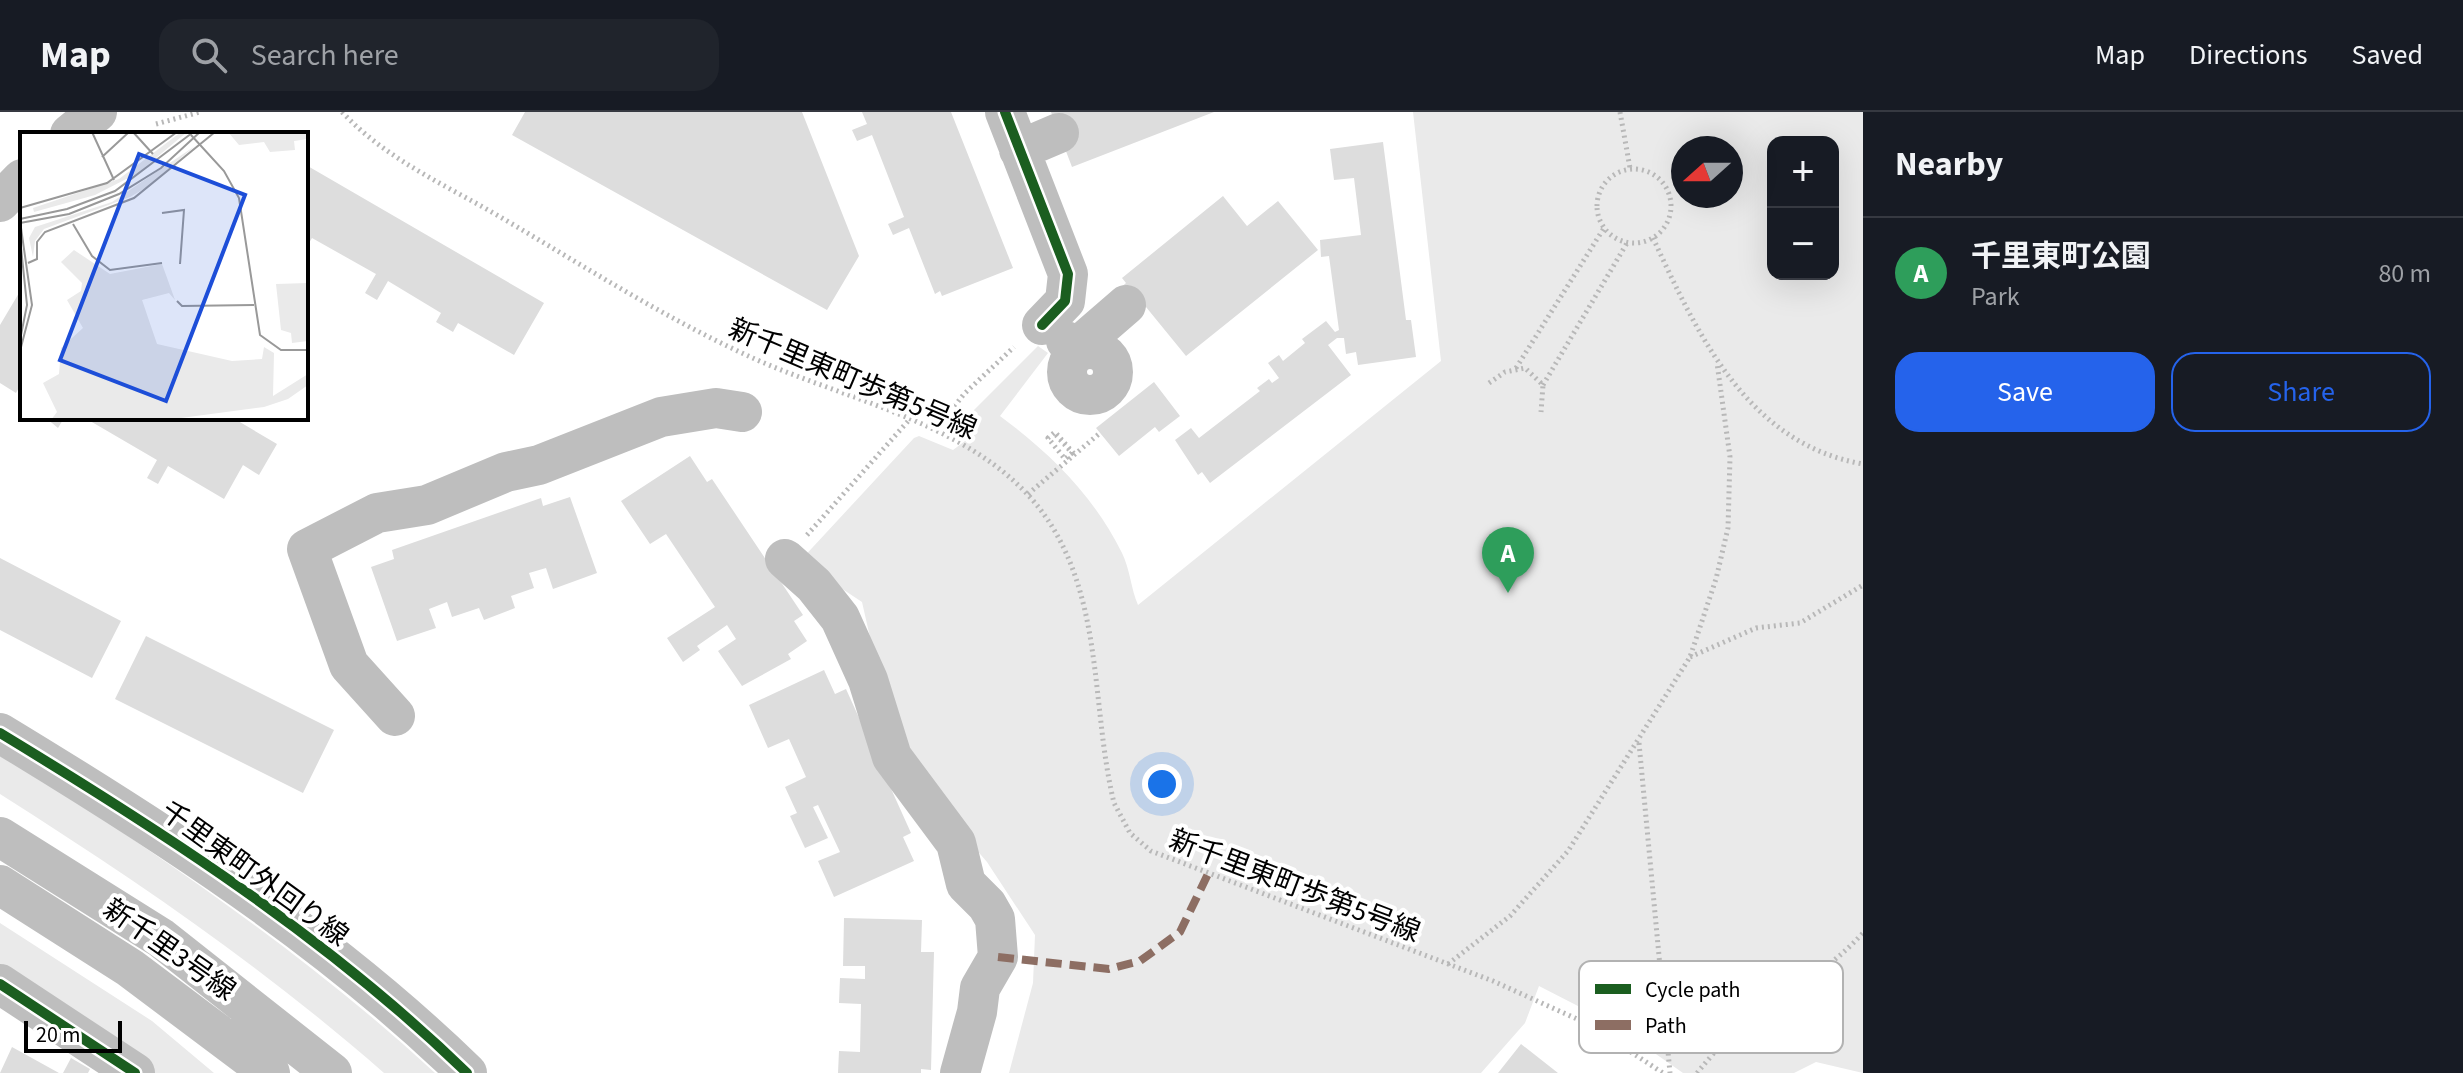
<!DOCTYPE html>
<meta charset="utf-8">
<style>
:root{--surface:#171b24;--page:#20242c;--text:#f1f3f6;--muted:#9ea1a6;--line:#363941;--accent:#2563eb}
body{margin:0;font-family:"Source Sans 3","Noto Sans JP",sans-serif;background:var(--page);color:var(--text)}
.controls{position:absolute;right:24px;top:24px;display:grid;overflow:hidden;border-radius:16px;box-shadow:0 8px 32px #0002}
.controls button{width:72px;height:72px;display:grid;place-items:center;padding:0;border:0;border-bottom:2px solid var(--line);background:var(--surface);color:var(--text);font:40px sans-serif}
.compass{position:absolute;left:1671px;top:24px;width:72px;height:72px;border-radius:50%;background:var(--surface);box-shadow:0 8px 32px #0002;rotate:249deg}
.scale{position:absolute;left:24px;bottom:20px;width:98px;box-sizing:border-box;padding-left:8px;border:4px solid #000;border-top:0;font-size:22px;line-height:28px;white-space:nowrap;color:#000;-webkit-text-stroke:6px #fff;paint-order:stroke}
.you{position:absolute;left:1162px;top:672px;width:28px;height:28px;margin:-20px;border:6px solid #fff;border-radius:50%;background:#1a73e8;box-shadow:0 0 0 12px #1a73e833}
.badge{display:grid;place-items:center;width:52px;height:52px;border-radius:50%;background:var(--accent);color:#fff;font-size:26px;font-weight:700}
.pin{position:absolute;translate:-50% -66px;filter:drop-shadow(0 2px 4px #0008)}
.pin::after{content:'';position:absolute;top:42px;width:28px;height:24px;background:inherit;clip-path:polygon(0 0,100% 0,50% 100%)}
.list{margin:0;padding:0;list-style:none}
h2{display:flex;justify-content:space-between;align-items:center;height:104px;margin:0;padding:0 32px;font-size:34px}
h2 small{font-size:26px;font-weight:400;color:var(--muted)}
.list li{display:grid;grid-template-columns:52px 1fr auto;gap:24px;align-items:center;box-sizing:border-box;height:112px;padding:0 32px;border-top:2px solid var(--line)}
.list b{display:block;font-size:30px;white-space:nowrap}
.list p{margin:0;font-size:26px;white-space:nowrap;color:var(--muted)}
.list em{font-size:26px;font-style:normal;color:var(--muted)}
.actions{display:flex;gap:16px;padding:24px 32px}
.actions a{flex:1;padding:18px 0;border:2px solid var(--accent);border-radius:24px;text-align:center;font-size:28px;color:var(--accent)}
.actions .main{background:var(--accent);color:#fff}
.icon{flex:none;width:44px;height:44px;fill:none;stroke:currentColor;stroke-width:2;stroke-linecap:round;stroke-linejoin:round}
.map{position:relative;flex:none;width:1863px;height:961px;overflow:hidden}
header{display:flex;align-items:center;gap:48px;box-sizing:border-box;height:112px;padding:0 40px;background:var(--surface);border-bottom:2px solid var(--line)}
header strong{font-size:38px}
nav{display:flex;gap:44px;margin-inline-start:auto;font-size:28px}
.search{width:560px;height:72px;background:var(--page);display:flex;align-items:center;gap:20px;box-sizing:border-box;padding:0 28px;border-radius:24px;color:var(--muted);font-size:30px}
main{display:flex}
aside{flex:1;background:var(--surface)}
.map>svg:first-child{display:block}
.green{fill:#eaeaea;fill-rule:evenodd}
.building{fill:#ddd}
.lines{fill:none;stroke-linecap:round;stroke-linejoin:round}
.path{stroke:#b8b8b8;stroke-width:5;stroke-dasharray:2 4;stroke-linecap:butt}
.minor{stroke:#bebebe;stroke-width:40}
.quiet{stroke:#8d6e63;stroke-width:8;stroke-dasharray:16 8;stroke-linecap:butt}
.cycleway-casing{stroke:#fff;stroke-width:15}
.cycleway{stroke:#1b5e20;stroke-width:10}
.labels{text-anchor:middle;stroke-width:8;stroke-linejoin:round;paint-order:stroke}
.street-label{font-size:28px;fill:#000;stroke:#fff}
.inset-road{fill:none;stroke:#999;stroke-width:2}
.view{fill:#1d4ed8;fill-opacity:0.15;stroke:#1d4ed8;stroke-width:4}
.inset-edge{fill:none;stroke:#000;stroke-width:4}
.key{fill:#fff;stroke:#b2b2b2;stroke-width:2}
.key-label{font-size:22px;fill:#000}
</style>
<header>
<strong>Map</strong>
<div class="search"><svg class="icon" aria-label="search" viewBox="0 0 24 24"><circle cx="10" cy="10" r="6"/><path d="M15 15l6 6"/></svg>Search here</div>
<nav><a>Map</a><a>Directions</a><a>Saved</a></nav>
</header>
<main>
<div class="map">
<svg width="1863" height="961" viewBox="0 0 1863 961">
<rect width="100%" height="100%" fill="#fff"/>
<path class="green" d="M1413,0H1863V961L1816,950L1794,961H1683L1613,912L1539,874L1525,911L1481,961H1009L1033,871L1035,823L987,750L950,707L887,600L862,490L800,449L914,326L919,324L953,338L973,323L969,303L1038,234L1048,241L1000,304C1051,342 1093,383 1122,441C1130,457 1131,477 1138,493L1441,249ZM1773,30H1833V162H1773ZM1683,36H1731V84H1683Z
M0,644L34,661C174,754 312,847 435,961H384C262,854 137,769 0,682Z
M0,811L152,909L214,961H154L0,853Z"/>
<path class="building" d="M525,0H802L859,144L827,198L512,23Z
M862,0H951L1013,156L942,184L940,179L935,182L909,116L893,123L888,112L904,105L872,23L857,29L852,18L867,12Z
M1051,0H1214L1072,55Z
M1383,30L1406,208H1411L1416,245L1358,253L1356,240L1346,242L1344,226H1337L1328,233L1351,263L1210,371L1202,360L1198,363L1175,328L1191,316L1199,326L1260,279L1257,276L1269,267L1272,271L1279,266L1268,251L1279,243L1283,249L1305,231L1302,227L1326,209L1335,220L1339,218L1329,144L1321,145L1320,128L1361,123L1354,66L1334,68L1330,37Z
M306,53L544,191L514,243L458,211L453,220L436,210L441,201L388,169L377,188L365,181L376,162L312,126L306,136Z
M1223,84L1247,114L1278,89L1318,138L1186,244L1146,195L1135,204L1116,180L1126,171L1122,166Z
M19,181L22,183V270L16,281L0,271V213Z
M1154,270L1180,304L1159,320L1155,315L1119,344L1096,316Z
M46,306H64L58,316Z
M85,306H233L277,332L259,363L243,353L224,387L168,354L158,372L147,366L157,348Z
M690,344L707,370L712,367L803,503L794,509L807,529L788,542L791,547L742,574L718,539L736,527L727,513L697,534L700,538L683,550L667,526L715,495L666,422L650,432L621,389Z
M570,385L597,461L553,477L546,456L529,461L534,476L511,484L515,496L484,508L479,496L452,505L447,490L429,497L436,516L397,529L371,455L394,447L392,438L541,386L543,394Z
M0,446L121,509L92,566L0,518Z
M146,524L334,618L303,681L115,587Z
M824,558L835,582L846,577L911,721L903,725L914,749L834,785L818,749L840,740L818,693L813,695L828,726L805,736L790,704L797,701L785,675L806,665L789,627L768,636L749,593Z
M844,806L922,808L921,840H934L931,958L921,957V961H838L839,939L860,940L861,892L839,891L840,866L865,867V854H843Z
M1521,932L1558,961H1498Z
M12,935L59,961H0Z
M71,946L90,957L88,961H63Z"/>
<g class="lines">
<path class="path" d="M342,0C387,48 446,73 502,106C582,153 660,203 744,242C848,291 990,312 1053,416C1103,499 1092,600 1114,691L1130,721L1151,739L1493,869L1588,912L1663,961
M1620,0L1630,56
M156,12L200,0
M1597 94a37 37 0 1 1 74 0a37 37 0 1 1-74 0Z
M1653,126C1697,221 1747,332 1863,352
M1516,256L1604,116
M1489,271L1505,260L1525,256L1543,273L1541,300
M1543,273L1627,131
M936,318L964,282L1014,235
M1056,323L1072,341L1065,347L1048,326L1055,320L1075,343
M1028,382L1100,321
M807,423L909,308
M1690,545L1756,516L1800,511L1863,473
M1639,631L1670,961
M1448,852L1510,804L1568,739L1690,545L1716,467L1728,416L1730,345L1717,251
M1697,961C1720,933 1747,903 1779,884C1815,862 1833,853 1863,821"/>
<path class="minor" d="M1005,0L1068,162L1065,189L1042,213
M70,22L97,0
M1019,38L1059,21
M0,90L22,67
M1066,229L1074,238L1126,193
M1067 260a23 23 0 1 1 46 0a23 23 0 1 1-46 0Z
M785,447L814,473L840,506L868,568L892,645L956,731L966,772L987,793L995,807L998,845L980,876L977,900L960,961
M395,604L349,553L307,437L377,401L427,393L506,360L539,353L661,305L716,296L742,300
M0,621C165,721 328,826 467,961
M0,725L161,826L332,961
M0,773L130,856L270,961
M0,872L135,961"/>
<path class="quiet" d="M998,845L1109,857L1140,849L1180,820L1208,762"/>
<defs>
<path id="cycleway" d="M1005,0L1068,162L1065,189L1042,213
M0,621C165,721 328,826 467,961
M0,872L135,961"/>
</defs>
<use href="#cycleway" class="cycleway-casing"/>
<use href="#cycleway" class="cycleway"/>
</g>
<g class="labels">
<g class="street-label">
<text transform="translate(853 266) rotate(23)" y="10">新千里東町歩第5号線</text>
<text transform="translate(255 761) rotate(36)" y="10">千里東町外回り線</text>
<text transform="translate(1295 773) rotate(21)" y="10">新千里東町歩第5号線</text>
<text transform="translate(170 837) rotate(35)" y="10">新千里3号線</text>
</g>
</g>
<g transform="translate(20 20)">
<rect width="288" height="288" fill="#fff"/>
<path d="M161,0H167L118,41L75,63L14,80L13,76L99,47ZM288,0V7L274,9L275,18L250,20L244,10L219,13L208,0ZM175,14L127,55L110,65L24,97L15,109L13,125L9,106L15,95L92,70ZM54,118L90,142L142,132L155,168L149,161L122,168L137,212L212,229L242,227L244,215L254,221L253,264L288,242V253L268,267L244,275L146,288H31L37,280L23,251L39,242L41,216L63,196L47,168L61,159L62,151L41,130ZM288,151V209L272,211L271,201L261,198L256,152Z" fill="#eaeaea"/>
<path class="inset-road" d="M72,0L94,48M113,0L133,22M171,3L204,39L219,66L240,203L261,218H288M82,25L109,0M0,76L87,51L157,0M142,81L164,78L160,132M0,87L47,77L95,59L172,1M0,91L49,82L99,62L141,36L180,0M53,92L72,124L90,138L142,131M0,106L7,173L0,208M8,131L17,127V110L25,100L114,66L195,0M157,169L162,174L234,173M0,219L12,173L0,89"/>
<path class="view" d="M119,22L225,63L146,269L40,228Z"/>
<rect width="288" height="288" class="inset-edge"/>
</g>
<rect x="1579" y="849" width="264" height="92" rx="12" class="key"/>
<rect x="1595" y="872" width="36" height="10" fill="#1b5e20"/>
<rect x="1595" y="908" width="36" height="10" fill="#8d6e63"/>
<g class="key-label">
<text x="1645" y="885">Cycle path</text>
<text x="1645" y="921">Path</text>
</g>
</svg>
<div class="controls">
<button>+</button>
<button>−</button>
</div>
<svg class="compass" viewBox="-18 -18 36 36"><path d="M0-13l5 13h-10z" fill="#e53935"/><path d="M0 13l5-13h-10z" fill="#9ea1a6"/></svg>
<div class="scale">20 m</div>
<div class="you"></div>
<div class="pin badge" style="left:1508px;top:481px;background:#2e9e5b">A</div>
</div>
<aside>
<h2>Nearby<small></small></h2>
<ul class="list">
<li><span class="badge" style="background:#2e9e5b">A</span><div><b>千里東町公園</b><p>Park</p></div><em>80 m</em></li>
</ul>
<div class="actions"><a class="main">Save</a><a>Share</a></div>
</aside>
</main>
